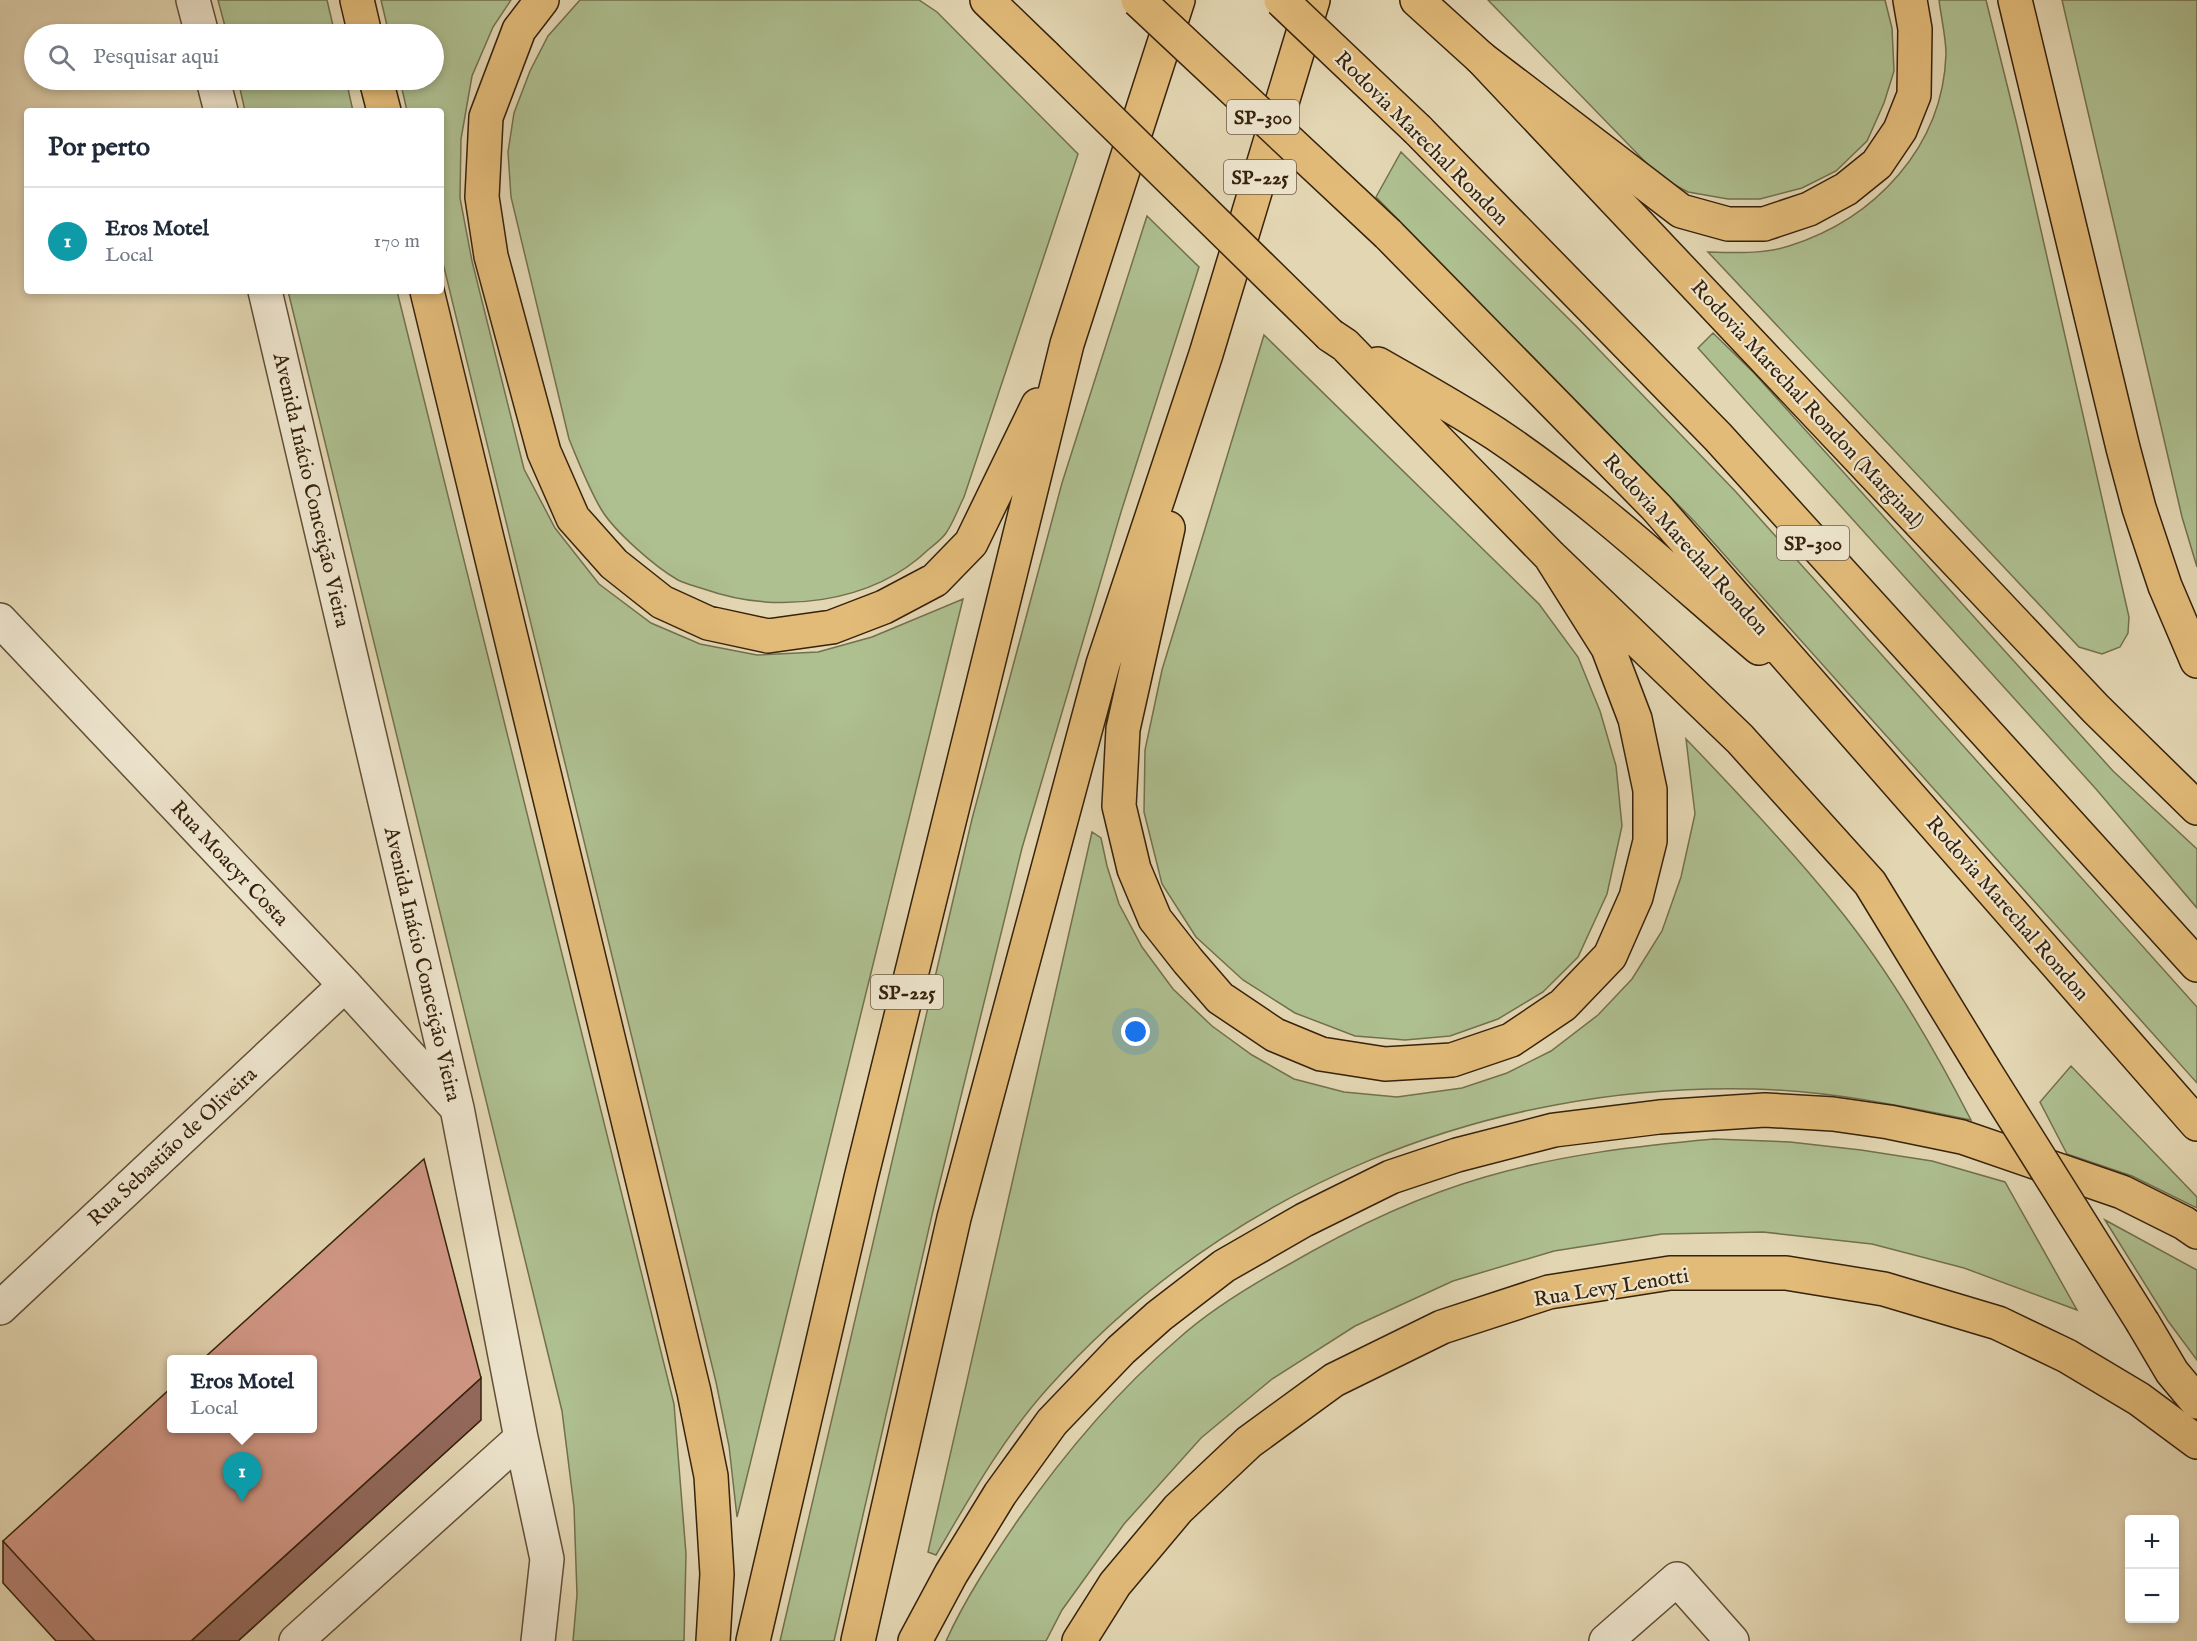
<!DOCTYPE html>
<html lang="pt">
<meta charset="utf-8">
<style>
:root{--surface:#fff;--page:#f2f2f3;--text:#1f2937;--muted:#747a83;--line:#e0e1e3;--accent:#2563eb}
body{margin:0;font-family:"IM FELL English",serif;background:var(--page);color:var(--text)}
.controls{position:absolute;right:18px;bottom:18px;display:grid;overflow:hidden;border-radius:6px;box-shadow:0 3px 9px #0003}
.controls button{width:54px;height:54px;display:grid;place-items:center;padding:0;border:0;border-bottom:2px solid var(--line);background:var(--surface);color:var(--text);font:30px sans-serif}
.you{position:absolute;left:1136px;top:1032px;width:21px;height:21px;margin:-15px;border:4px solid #fff;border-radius:50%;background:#1a73e8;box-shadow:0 0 0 9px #1a73e833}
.badge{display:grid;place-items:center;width:39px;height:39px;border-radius:50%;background:var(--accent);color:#fff;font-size:20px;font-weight:700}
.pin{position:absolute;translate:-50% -50px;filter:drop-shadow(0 2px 3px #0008)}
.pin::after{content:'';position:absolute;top:32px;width:21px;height:18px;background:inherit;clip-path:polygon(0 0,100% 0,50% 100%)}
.popup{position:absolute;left:167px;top:1355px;width:150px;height:78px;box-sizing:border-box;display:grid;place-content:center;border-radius:6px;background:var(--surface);filter:drop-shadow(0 2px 4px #0005);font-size:20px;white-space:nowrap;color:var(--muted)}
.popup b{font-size:22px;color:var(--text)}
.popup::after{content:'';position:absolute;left:50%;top:100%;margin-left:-12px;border:12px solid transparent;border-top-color:var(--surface)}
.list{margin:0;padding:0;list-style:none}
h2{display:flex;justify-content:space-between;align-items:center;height:78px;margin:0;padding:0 24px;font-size:26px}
h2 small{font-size:20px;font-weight:400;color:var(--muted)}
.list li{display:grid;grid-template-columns:39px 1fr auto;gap:18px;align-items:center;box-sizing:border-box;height:108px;padding:0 24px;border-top:2px solid var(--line)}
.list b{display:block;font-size:22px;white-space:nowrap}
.list p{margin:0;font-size:20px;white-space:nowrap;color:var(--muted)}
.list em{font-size:20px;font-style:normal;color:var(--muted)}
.icon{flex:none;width:33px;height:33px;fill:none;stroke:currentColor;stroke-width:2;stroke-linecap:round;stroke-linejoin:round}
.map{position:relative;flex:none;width:2197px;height:1641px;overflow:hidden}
.search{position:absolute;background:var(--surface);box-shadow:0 3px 9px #0003;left:24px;top:24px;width:420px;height:66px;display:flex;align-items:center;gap:15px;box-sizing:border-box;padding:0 21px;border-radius:33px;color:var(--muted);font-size:22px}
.panel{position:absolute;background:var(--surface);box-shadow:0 3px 9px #0003;left:24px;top:108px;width:420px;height:186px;border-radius:6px}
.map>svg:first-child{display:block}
.green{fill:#aebf90;stroke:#72704e;stroke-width:1.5}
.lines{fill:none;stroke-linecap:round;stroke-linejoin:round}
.minor-casing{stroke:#624f36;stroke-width:36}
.trunk-casing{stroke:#37220c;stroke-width:36}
.motorway-casing{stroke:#37220c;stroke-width:36}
.minor{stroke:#ede4cd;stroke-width:33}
.trunk{stroke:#e2bb79;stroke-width:33}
.motorway{stroke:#e2bb79;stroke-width:33}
.motorway-bridge-casing{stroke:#37220c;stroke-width:36;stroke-linecap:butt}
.motorway-bridge{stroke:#e2bb79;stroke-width:33}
.wall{fill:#b38172;stroke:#37220c;stroke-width:1.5}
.shaded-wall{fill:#92695c;stroke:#37220c;stroke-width:1.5}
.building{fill:#d09684;stroke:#37220c;stroke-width:1.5}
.labels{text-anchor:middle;stroke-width:4.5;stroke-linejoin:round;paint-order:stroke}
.shield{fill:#ede4cd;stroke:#6e5c46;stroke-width:1.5}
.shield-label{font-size:20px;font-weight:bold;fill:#37220c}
.street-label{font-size:21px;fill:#37220c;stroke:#ede4cd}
</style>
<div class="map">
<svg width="2197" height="1641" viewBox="0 0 2197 1641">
<rect width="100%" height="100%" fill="#e3d6b2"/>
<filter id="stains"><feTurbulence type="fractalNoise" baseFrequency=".00333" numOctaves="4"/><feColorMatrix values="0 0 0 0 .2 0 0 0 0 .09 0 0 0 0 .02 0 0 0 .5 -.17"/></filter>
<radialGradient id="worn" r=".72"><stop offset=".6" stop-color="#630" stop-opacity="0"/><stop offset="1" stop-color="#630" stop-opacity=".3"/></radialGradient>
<path class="green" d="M218,0H327L335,34H227Z
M381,0H511L493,27L472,76L461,139L460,198L472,261L524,469L555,528L599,584L651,623L700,644L757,655L818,652L872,637L963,599L737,1517L729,1446L716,1382L441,255V111H407L400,80H434V34H389Z
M580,0H919L937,12L1078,154L964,497C958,509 953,523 946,533C942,539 935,544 929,549C872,604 777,615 704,589C695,586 686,584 678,580C655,567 614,531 601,509C588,487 579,463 569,439L511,197L508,152L514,113L530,71L548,36Z
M1488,0H1885L1892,28L1894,71L1884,103L1867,141L1836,171L1802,188L1760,199H1728L1688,192L1660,177Z
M1939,0H1986L2017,125L2129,617L2128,633L2120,647L2102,654L2079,647L1708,252C1735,253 1764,254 1789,246C1875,219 1943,147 1946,54C1946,37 1941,17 1939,0Z
M2062,0H2197V567L2182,517Z
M238,80H346L353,111H245Z
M1401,152L1578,328L1736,492L2197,1007V1083L1695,522L1376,197Z
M1147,216L1199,267L1121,512L1022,848L935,1202L834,1641H780L972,819L1062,483Z
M288,291H397L674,1404L686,1554L684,1641H573L577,1595L574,1507L562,1411Z
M1713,333L1754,373L2113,771L2197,849V908L2096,789L1698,348Z
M1264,335L1539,604L1578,657L1600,711L1616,766L1622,826L1607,894L1578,957L1543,992L1498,1019L1450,1036L1405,1040L1355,1036L1295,1013L1243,980L1196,937L1162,884L1144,812L1145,750L1162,670Z
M1686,739C1737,792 1788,846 1835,904C1889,970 1932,1044 1971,1120C1900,1105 1828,1091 1755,1089C1487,1082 1227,1188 1048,1388C1003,1438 970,1497 936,1555L928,1552L1092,832L1101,838L1107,866L1119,904L1142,947L1173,989L1212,1026L1252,1055L1294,1079L1344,1092L1397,1097L1462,1088L1507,1073L1551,1051L1598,1015L1632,979L1662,931L1681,877L1695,814Z
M2071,1066L2197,1197V1208L2132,1176L2067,1154L2040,1102Z
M1714,1139L1790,1142L1861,1150L1932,1161L2005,1182L2077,1310L1964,1268L1872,1244L1763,1232L1662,1234L1554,1251L1453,1281L1355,1326L1272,1379L1201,1438L1124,1524L1062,1610L1046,1641H946C965,1599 992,1558 1018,1520C1064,1454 1116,1392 1178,1339C1210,1310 1248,1287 1286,1266C1348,1230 1415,1197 1485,1177C1559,1155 1636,1146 1714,1139Z
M2105,1220L2197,1270V1360L2168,1321Z"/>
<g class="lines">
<defs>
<path id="minor" d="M193,0L202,34
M213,80L221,111
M265,291L457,1108L521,1438L547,1559L538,1641
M0,620L345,985L454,1105
M0,1308L345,985
M296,1641L521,1438
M1606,1641L1677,1579L1732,1641"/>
<path id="trunk" d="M1417,0L1481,58L2096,709L2197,808
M1079,1641L1115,1584L1178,1509L1249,1442L1334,1380L1442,1327L1549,1292L1670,1273H1786L1884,1289L1998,1323L2067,1356L2139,1399L2197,1442"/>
<path id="motorway" d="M357,0L365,34
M542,0L519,30L486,117L482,197L491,256L544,452L573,518L614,564L662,602L708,623L768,636L832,627L884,607L935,580L971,543L1038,405
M987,0L1045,56
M2015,0L2123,448L2139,508L2165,586L2197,661
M1481,58L1681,211L1728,224H1764L1809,209L1846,189L1877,164L1900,130L1914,95L1915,29L1910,0
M376,80L384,111
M1418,130L1718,437L2197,965
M1388,234L1656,507L2197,1124
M427,291L694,1392L711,1476L717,1574L713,1641
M1330,335L1345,345L1550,556L1740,739L1870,883L1983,1068
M1378,364C1418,387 1458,409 1496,434C1590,497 1673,575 1759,648
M1168,528L1123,729L1119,806L1134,869L1155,919L1188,961L1220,998L1275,1035L1321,1054L1385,1064L1452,1060L1511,1040L1563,1005L1610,956L1636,897L1650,841V790L1635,719L1608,648L1550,556
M2143,1323L2172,1372L2197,1402
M753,1641L861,1178L1067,344L1178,0
M858,1641L954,1218L1103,664L1206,354L1313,0
M915,1641L951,1574L1000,1494L1052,1422L1121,1350L1159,1316L1224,1266L1304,1220L1391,1177L1457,1155L1554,1130L1659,1117L1765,1110L1833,1114L1889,1122L1962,1137L2122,1192L2184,1223L2197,1232"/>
</defs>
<use href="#minor" class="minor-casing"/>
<use href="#trunk" class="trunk-casing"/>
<use href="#motorway" class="motorway-casing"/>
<use href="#minor" class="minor"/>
<use href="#trunk" class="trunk"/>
<use href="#motorway" class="motorway"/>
<defs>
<path id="motorway-bridge" d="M1138,0L1388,234
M1281,0L1418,130
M1045,56L1330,335
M1983,1068L2143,1323"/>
</defs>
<use href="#motorway-bridge" class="motorway-bridge-casing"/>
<use href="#motorway-bridge" class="motorway-bridge"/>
</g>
<path class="wall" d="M481,1420L238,1641H56L3,1583V1541Z"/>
<path class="shaded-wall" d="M481,1378V1420L238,1641H191Z"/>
<path class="building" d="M424,1159L481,1378L191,1641H95L3,1541L171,1388V1428H312V1359H203Z"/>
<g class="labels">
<g class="shield">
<rect x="1227" y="100" width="72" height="34" rx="4.5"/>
<rect x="1224" y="160" width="72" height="34" rx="4.5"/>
<rect x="1777" y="526" width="72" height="34" rx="4.5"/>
<rect x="871" y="975" width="72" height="34" rx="4.5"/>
</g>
<g class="shield-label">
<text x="1263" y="124">SP-300</text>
<text x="1260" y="184">SP-225</text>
<text x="1813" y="550">SP-300</text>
<text x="907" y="999">SP-225</text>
</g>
<g class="street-label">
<text transform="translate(1422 138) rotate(45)" y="7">Rodovia Marechal Rondon</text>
<text transform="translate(1808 404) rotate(47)" y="7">Rodovia Marechal Rondon (Marginal)</text>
<text transform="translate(312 490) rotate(77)" y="7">Avenida Inácio Conceição Vieira</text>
<text transform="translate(1686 544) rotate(48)" y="7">Rodovia Marechal Rondon</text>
<text transform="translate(230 863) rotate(47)" y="7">Rua Moacyr Costa</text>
<text transform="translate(2008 908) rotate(49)" y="7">Rodovia Marechal Rondon</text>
<text transform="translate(423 964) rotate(77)" y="7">Avenida Inácio Conceição Vieira</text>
<text transform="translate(172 1146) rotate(-43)" y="7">Rua Sebastião de Oliveira</text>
<text transform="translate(1611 1287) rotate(-9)" y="7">Rua Levy Lenotti</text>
</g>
</g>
<rect width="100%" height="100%" filter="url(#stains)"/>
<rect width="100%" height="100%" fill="url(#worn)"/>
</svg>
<div class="controls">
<button>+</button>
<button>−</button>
</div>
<div class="you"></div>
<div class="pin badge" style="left:242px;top:1502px;background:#0f9aa8">1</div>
<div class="popup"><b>Eros Motel</b>Local</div>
<div class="search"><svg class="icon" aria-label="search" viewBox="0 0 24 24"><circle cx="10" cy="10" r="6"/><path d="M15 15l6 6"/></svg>Pesquisar aqui</div>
<section class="panel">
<h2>Por perto<small></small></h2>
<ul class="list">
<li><span class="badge" style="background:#0f9aa8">1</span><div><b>Eros Motel</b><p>Local</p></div><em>170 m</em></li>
</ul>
</section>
</div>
